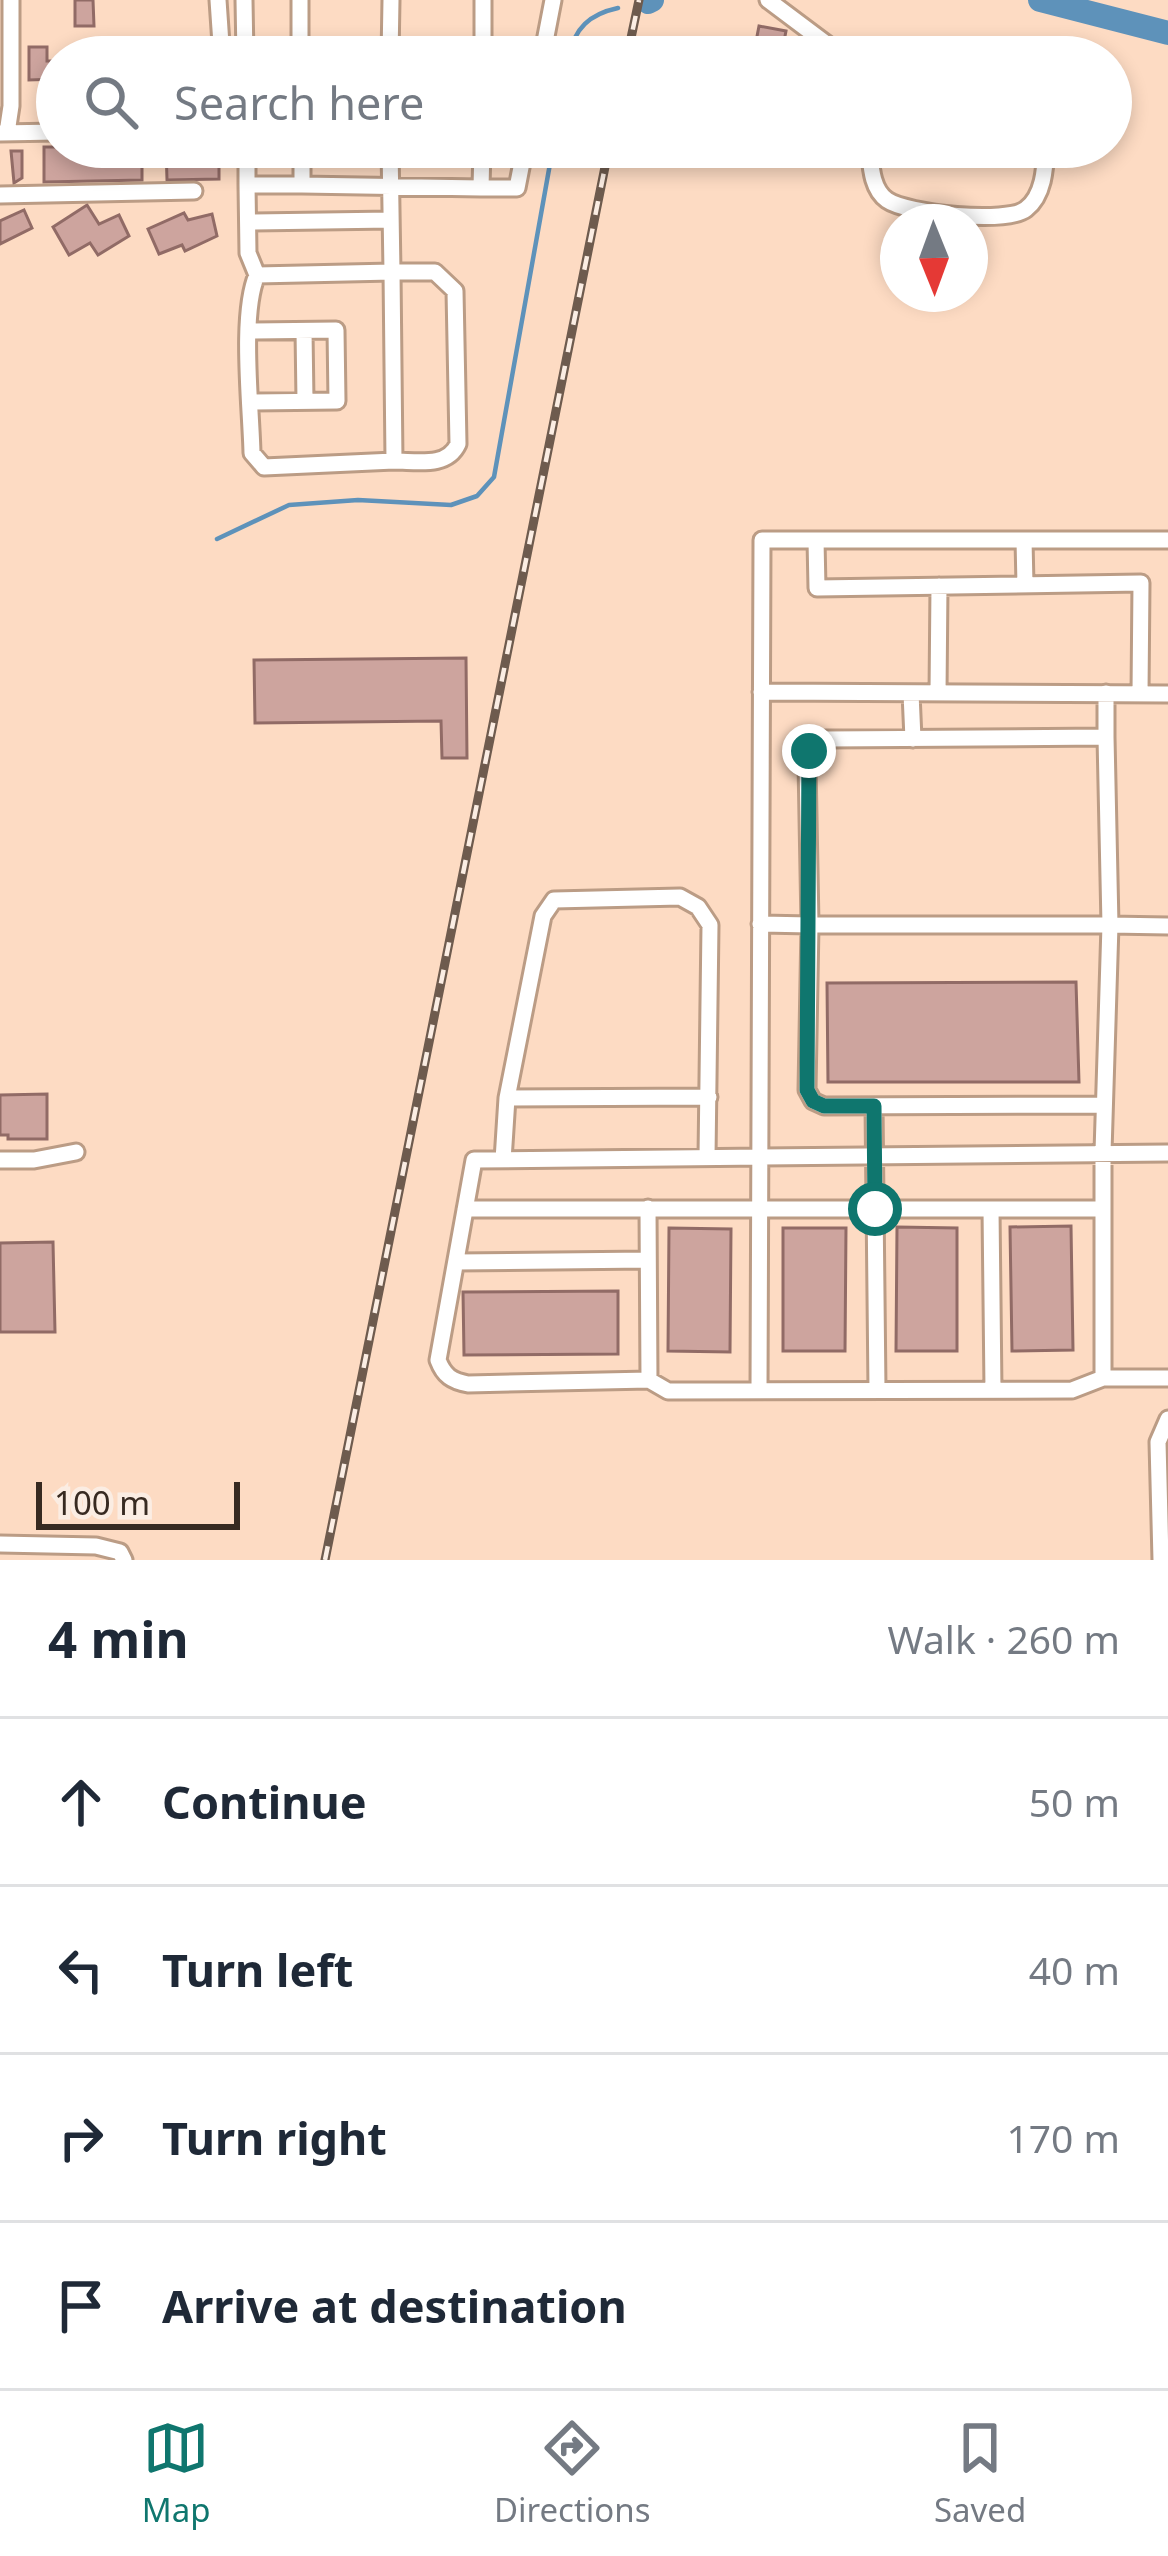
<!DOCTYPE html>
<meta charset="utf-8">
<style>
:root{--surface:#fff;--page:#f2f2f3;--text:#1f2937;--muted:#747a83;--line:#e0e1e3;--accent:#0f766e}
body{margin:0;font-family:"Noto Sans",sans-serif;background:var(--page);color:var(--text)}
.compass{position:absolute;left:880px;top:204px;width:108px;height:108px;border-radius:50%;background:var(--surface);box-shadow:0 6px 18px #0003;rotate:179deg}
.scale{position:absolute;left:36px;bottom:30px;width:204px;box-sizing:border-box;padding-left:12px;border:6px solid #372a21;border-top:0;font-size:33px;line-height:42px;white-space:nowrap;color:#372a21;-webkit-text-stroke:9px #fbede3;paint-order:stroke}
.stop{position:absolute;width:36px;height:36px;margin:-27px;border:9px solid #0f766e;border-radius:50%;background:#fff}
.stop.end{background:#0f766e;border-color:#fff;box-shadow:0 3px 12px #0008}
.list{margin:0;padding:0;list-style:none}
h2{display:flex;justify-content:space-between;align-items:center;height:156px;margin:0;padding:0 48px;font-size:51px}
h2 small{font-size:39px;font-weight:400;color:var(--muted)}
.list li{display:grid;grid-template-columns:78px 1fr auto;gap:36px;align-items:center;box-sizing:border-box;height:168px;padding:0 48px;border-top:3px solid var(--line)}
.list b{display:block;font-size:45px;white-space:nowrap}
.list em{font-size:39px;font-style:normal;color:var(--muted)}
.icon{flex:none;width:66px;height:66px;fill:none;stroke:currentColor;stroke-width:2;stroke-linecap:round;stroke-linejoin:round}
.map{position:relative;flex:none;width:1168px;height:1560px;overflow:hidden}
.search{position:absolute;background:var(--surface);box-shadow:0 6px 18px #0003;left:36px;right:36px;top:36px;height:132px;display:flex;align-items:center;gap:30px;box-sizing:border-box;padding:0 42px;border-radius:66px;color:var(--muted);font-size:45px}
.sheet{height:828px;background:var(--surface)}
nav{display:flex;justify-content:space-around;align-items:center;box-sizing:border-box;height:168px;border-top:3px solid var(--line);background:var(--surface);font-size:33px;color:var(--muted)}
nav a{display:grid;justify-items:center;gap:6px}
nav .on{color:var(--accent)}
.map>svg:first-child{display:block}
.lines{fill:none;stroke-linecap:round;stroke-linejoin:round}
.stream{stroke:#5e92ba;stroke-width:4.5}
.river{stroke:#5e92ba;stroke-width:24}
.building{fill:#cda49e;stroke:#916b66;stroke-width:3}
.minor-casing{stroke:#bb9c85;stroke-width:21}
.minor{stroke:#fff;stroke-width:15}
.rail-casing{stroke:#6e5b4e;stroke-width:9}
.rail{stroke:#fbede3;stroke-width:4.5;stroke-dasharray:14;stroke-linecap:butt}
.route{stroke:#0f766e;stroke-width:15}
</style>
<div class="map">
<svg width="1168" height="1560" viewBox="0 0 1168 1560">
<rect width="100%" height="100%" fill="#fddbc3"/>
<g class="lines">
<path class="stream" d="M569,57C574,28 590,14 618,8
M217,539L289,505L358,500L451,505L477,496L494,477L553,147"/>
<path class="river" d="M1040,0L1168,33
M648,2L652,0"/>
</g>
<path class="building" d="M75,0H93L94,26H75Z
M759,26L786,31L781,57H753Z
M29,47H47V61H57V79L29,80Z
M44,147H142V180L44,182Z
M166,147L219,151V179L167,180Z
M784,147H803L802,162L782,161Z
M11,151H22V178L14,183Z
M87,205L99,224L119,215L129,236L98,255L90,243L69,255L53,227Z
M24,210L32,228L0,244V221Z
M184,213L188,220L212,214L217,236L185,251L182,245L159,254L148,229Z
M466,658L467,758H442L441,721L255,723L254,660Z
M1076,982L1079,1082H828L827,983Z
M47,1094V1139H8V1135H0V1095Z
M1071,1226L1073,1350L1012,1351L1010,1227Z
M897,1227L957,1228V1351H896Z
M669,1228L731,1229L730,1352L668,1351Z
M783,1228H846L845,1351H783Z
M53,1242L55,1332H0V1243Z
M618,1291V1354L464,1355L463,1292Z"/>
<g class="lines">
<defs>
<path id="minor" d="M218,0L221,44L218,57
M244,0L245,57
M300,0V57
M768,0L844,57
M390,57L391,0
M483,57V0
M542,57L553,0
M0,133L57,132
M7,133L11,106V0
M247,147V185H302V147
M390,147L392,272L257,275C240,314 251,407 252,453L264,467L394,461L392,272H435L455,291L458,444C447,468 417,461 394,461
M482,147L481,188H517L525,147
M869,147C871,164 871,189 887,200C907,214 1007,224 1026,209C1044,195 1045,168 1046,147
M247,185L248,253L257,275
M302,185L481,188
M0,195L194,191
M248,222L391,220
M250,331L336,330L337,401L251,402
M304,331L305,401
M816,540L817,588L1141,583L1140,693
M1024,540L1025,585
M761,692L1168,694
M911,693L913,739
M938,693L939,586
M760,924L810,925L807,763L815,742L826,739L1106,737V693
M507,1098L709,1097
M1104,1105L824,1106L813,1101L807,1090L810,925H1110L1106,737
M874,1106L877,1390
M1168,1153L474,1160L438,1360C444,1376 452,1381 468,1384L649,1380L668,1391L1072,1390L1103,1378H1168
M0,1160H34L76,1152
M503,1160L507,1098L543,916L554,900L680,897L698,907L710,925L707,1157
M648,1208L649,1380
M465,1209H1103
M991,1209L993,1390
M456,1262L648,1260
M1103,1378V1152L1110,925L1168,926
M759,1391L762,540H1168
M0,1544L96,1546L120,1552L124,1560
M1161,1560L1158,1442L1168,1419"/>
</defs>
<use href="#minor" class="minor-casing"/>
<use href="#minor" class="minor"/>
<defs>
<path id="rail" d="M627,57L639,0
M325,1560L609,147"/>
</defs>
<use href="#rail" class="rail-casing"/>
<use href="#rail" class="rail"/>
</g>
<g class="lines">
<path class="route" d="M809,751L807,1090L813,1101L824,1106H874L875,1209"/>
</g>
</svg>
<svg class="compass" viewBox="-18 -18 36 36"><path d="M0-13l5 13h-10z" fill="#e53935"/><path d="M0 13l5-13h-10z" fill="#747a83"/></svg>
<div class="scale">100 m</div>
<div class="stop" style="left:875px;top:1209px"></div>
<div class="stop end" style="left:809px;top:751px"></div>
<div class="search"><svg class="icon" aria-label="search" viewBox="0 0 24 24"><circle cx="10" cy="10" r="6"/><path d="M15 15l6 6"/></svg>Search here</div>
</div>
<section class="sheet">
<h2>4 min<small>Walk · 260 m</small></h2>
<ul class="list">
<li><svg class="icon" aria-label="ahead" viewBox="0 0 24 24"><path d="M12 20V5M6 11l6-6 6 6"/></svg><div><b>Continue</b></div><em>50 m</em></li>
<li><svg class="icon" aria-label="left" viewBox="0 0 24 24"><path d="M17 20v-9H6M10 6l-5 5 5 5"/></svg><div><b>Turn left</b></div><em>40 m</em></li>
<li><svg class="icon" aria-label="right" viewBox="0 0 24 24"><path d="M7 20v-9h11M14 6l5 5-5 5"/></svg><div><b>Turn right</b></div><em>170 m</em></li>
<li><svg class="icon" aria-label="arrive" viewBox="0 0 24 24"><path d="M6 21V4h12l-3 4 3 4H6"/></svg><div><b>Arrive at destination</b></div></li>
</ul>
</section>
<nav>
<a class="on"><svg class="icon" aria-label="map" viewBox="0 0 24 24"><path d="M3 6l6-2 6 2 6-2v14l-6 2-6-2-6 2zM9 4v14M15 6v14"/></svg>Map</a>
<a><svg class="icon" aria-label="directions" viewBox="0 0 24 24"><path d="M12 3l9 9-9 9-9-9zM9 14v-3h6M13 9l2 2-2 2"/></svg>Directions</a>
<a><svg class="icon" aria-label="saved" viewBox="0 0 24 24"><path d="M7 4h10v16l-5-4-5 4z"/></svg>Saved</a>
</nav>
